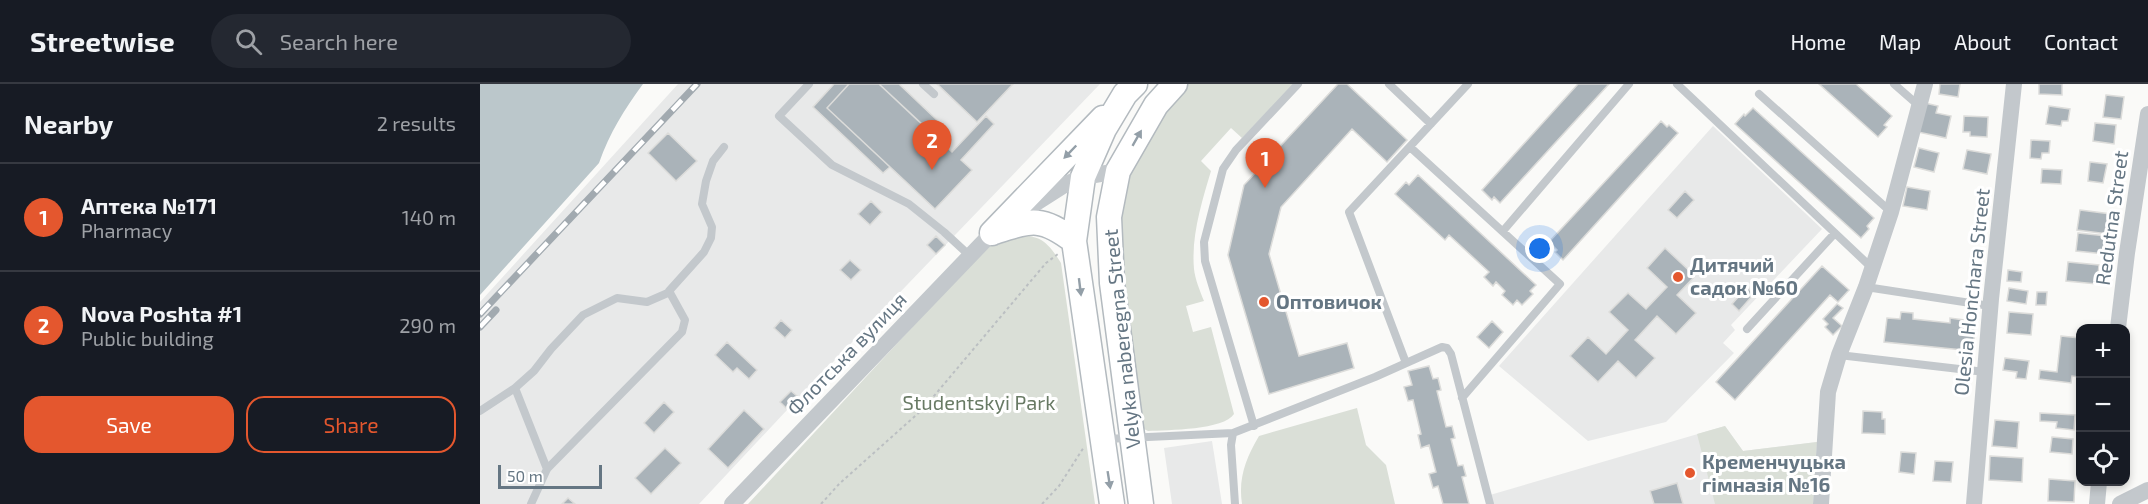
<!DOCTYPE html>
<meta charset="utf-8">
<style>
:root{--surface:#171b24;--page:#242831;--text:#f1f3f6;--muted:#9ea1a6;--line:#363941;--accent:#e4572e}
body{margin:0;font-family:"Exo 2",sans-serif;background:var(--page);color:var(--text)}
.controls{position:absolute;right:18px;bottom:18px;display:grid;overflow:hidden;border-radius:12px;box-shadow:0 3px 9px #0003}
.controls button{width:54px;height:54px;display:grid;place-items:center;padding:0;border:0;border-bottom:2px solid var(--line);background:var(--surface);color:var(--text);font:30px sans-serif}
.scale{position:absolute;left:18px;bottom:15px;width:104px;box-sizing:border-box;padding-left:6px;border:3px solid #657683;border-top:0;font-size:16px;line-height:21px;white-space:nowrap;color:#657683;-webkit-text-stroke:4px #fff;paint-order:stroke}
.you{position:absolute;left:1060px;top:165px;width:21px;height:21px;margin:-15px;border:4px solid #fff;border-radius:50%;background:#1a73e8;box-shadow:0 0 0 9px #1a73e833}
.badge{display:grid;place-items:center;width:39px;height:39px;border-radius:50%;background:var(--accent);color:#fff;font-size:20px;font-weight:700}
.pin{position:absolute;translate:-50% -50px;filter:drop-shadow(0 2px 3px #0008)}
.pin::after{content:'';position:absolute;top:32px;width:21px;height:18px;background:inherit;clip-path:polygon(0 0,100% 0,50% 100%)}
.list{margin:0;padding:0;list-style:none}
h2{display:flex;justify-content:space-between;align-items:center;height:78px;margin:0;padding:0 24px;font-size:26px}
h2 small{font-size:20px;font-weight:400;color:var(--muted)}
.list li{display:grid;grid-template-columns:39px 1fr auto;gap:18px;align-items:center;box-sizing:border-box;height:108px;padding:0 24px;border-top:2px solid var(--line)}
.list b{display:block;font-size:22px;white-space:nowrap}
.list p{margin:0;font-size:20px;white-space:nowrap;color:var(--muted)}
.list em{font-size:20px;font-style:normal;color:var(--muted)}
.actions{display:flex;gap:12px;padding:18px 24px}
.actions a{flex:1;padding:14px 0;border:2px solid var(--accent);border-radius:18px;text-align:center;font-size:21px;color:var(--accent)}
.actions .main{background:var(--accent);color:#fff}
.icon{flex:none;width:33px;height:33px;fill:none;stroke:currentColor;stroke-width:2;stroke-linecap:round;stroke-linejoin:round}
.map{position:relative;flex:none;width:1668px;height:420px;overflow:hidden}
header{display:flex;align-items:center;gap:36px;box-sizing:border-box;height:84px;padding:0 30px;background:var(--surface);border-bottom:2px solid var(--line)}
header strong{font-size:28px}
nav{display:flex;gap:33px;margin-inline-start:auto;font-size:21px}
.search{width:420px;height:54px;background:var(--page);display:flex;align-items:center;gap:15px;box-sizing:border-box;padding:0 21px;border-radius:33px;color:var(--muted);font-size:22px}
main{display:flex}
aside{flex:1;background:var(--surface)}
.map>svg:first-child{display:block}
.built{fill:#e8e9e9}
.green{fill:#dadfd7}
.water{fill:#bbc7cb}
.building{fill:#aab3b9;stroke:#dcdcda;stroke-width:1.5}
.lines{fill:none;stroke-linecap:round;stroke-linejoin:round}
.secondary-casing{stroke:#b3babf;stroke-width:27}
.path{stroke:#bbbfc2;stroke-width:2;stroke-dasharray:3 3;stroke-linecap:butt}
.lane{stroke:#c3c8cc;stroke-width:8}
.street{stroke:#c3c8cc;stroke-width:16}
.secondary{stroke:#fff;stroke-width:24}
.rail-casing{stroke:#a2aab0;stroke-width:7}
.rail{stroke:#fff;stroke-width:4.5;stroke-dasharray:14;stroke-linecap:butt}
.oneway{fill:#939fa8}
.poi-dot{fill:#e4572e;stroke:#fff;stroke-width:2}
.labels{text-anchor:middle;stroke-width:6;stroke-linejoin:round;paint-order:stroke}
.street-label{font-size:20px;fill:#657683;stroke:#fff}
.poi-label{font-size:20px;font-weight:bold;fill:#657683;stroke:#fff;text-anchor:start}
.park-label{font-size:20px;fill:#687a64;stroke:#fff}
</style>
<header>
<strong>Streetwise</strong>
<div class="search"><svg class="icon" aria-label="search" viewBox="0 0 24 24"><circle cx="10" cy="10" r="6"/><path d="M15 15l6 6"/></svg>Search here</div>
<nav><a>Home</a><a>Map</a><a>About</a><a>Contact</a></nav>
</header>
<main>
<aside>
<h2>Nearby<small>2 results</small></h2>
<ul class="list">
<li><span class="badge">1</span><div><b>Аптека №171</b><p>Pharmacy</p></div><em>140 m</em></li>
<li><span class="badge">2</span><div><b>Nova Poshta #1</b><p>Public building</p></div><em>290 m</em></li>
</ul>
<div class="actions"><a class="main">Save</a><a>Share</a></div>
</aside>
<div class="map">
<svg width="1668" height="420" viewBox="0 0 1668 420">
<rect width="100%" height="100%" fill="#fafaf8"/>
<path class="built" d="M198,0H620L307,326L219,420H0V218Z
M1233,42L1342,145L1251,241L1255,246L1243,259L1254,269L1186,338L1108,357L1019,282Z
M1245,342L1263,367L1337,358L1333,420H1013L1010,411Z
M732,357L742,420H692L684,364Z"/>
<path class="green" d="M708,0H814L762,54L751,44L721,77L731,87C722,117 711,152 714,185C715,195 720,207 724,217L706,222L713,248L731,243L754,330C744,346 688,346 668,347L660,343L636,129L646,92L682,30Z
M532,151C559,151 566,155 581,179L615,420H268L475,197L514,158Z
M877,324L886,361L906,381L915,420H762C758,394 766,374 779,352Z
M1245,342L1263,367L1337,358L1333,420H1235L1217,350Z"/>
<path class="water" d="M0,0H163C144,26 130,48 119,79L0,211Z"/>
<path class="building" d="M354,0H369L347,24L410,83L403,89L333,23Z
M369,0H399L472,68L506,32L514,40L481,76L492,86L455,125L347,24Z
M399,0H419L458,37L449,47Z
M457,0H533L497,38Z
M858,0H867L927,56L907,78L872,45L801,123L789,170L819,272L867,259L874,284L789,310L748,171L764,101Z
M1098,0H1129L1020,119L1014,113L1012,116L1002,106Z
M1339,0H1376L1412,32L1404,41L1407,43L1398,53Z
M1460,0H1480L1478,13L1459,10Z
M1559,0H1582V11L1559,10Z
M1626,11L1644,13L1641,35L1623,33Z
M1445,19L1458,22L1456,29L1471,32L1466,54L1438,48Z
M1569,22L1590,25L1588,37H1582L1581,42L1566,40Z
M1273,24L1394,134L1387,142L1389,145L1381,154L1255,40L1264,30L1265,32Z
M1484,32L1508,33L1507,53L1490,52V48H1483Z
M1181,37L1187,43L1189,41L1198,49L1083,176L1075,168L1077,166L1069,158Z
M1615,39L1636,41L1634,60L1613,57Z
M188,49L217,77L196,97L168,69Z
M1551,56L1570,57L1569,69H1562L1561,75L1550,74Z
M1439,64L1459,69L1454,88L1434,83Z
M1487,66L1511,70L1507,90L1483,85Z
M1610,78L1627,80L1623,99L1608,97Z
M1562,85L1582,86L1581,100L1561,99Z
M938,91L1056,201L1050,207L1053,210L1042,221L1037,216L1033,221L1022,211L1025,207L1016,198L1013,202L1004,193L1009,188L969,151L965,156L915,110L926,98L929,101Z
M1427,103L1450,107L1447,126L1423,122Z
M1205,107L1214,116L1197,134L1188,126Z
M391,117L402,128L390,141L378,130Z
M1600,126L1631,130L1628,150L1597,146Z
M1598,149L1627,152L1625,170L1596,167Z
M456,152L465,161L456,170L447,161Z
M1185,164L1215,192L1197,211L1216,229L1196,250L1177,232L1155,256L1175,274L1156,294L1138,277L1118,298L1090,272L1108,253L1126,270L1148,246L1129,228L1148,209L1166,225L1187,203L1167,184Z
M370,176L381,186L371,196L360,186Z
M1588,178L1619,181L1617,200L1586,197Z
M1342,182L1369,206L1358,218L1350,211L1255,316L1236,298Z
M1528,186L1542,188L1541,198L1527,197Z
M1267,203L1274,210L1259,227L1252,220Z
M1529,204L1548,207L1546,220L1527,217Z
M1557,208H1567L1566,221H1556Z
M1357,220L1363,224L1353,234L1362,242L1353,251L1345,243L1348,240L1343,235Z
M1421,228L1433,229V235L1470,239V234L1484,236L1483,242L1495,243L1493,267L1404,258L1407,234L1420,235Z
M1529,228L1553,230L1551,251L1527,249Z
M301,236L312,246L305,254L294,244Z
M1012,237L1023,248L1009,264L997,253Z
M1581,252L1600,254V293L1592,292L1591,299L1559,295L1560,286L1577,288Z
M247,258L277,286L269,295L257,284L253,288L235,271Z
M1525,274L1549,277L1546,295L1536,294L1537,288L1523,286Z
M949,282L953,295L958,294L961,306L957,307L966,343L972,342L975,354L971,355L978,382L983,381L986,392L982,393L989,420H963L958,402L953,404L949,390L956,388L949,361L941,364L938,351L941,350L933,316L928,317L924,303L932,301L928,287Z
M311,307L317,312L306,324L300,318Z
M184,318L194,328L174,349L164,339Z
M264,326L284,345L248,384L228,365Z
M1383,327L1402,328V335H1405V350L1382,349Z
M1560,329L1595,331L1594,346L1576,344L1577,338L1560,337Z
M1515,336L1539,338L1537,364L1512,362Z
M1572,353L1593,355L1592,370L1570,368Z
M185,364L201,379L171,410L155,394Z
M1421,368L1436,369L1434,390L1419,388Z
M1510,372L1543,374L1542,398L1509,396Z
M1455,377L1473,378L1471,398L1453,397Z
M1569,395L1595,397L1594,418L1568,417Z
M1197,399L1203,420H1174L1170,407Z
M88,414L95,420H82Z"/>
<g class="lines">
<defs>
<path id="secondary" d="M514,148C552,136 561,132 594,157
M512,149L623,34
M632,420L594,157L603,93L624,45L645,10L655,0
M661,420L632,199L629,133L638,87L676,21L695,0"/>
</defs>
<use href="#secondary" class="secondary-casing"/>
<path class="path" d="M341,420L360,399L443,325L566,179L578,170
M562,420L579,402L604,363"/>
<path class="lane" d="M329,0L299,32L352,81L429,120L464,148L490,172
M443,0L454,10
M909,0L951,40
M1197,0L1392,184
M1414,0L1438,21
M1279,10L1411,128
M930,63L1080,200L982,314
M1023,147L1149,0
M1386,203L1510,222
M1267,245L1355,149
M1359,271L1505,288
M926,279L869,128L988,0
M35,304L67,385
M0,327L35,304L54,287L71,265L103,231L137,214L167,218L190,208
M774,342L725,177L724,158L743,85L756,66L818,0
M753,349L895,293L962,263L967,264L971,270L1010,420
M626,355L753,349L751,361L755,420
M51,420L67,385L202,248L205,236L189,207L224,168L231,154L232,143L222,120L226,97L233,77L244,63"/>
<path class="street" d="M542,128L586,100L603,93L638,87
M1638,244L1647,169L1668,30
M252,420L512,149L521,143
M1341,420L1348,308L1359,271L1386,203L1411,128L1445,0
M1494,420L1511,215L1534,0
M1617,420L1619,398
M1640,420L1668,406"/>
<use href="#secondary" class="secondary"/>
<defs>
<path id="rail" d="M0,230L217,0
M0,243L16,226"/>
</defs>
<use href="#rail" class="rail-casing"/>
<use href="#rail" class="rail"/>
</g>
<defs><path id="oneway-solid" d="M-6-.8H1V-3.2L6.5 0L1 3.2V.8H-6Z" transform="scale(1.5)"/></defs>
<g class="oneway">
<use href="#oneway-solid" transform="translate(657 54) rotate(-60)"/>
<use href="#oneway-solid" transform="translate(590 68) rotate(134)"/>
<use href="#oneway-solid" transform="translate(600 203) rotate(83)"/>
<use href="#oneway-solid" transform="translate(629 396) rotate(81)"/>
</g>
<g class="poi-dot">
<circle cx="1198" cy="193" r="6"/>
<circle cx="784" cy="218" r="6"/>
<circle cx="1210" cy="389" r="6"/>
</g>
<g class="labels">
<g class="street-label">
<text transform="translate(1632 134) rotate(-82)" y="7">Redutna Street</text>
<text transform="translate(1492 208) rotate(-84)" y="7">Olesia Honchara Street</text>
<text transform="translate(642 255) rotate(-96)" y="7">Velyka naberegna Street</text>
<text transform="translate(367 270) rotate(-46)" y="7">Флотська вулиця</text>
</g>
<g class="poi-label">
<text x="1210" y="188">Дитячий<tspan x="1210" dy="23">садок №60</tspan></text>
<text x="796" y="225">Оптовичок</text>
<text x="1222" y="385">Кременчуцька<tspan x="1222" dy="23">гімназія №16</tspan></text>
</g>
<g class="park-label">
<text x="499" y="326">Studentskyi Park</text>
</g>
</g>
</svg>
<div class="controls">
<button>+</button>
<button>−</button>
<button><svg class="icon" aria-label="locate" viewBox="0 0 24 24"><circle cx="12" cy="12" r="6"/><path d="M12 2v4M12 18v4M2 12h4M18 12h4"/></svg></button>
</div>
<div class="scale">50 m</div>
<div class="you"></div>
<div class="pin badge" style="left:785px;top:104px">1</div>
<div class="pin badge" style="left:452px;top:86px">2</div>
</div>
</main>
